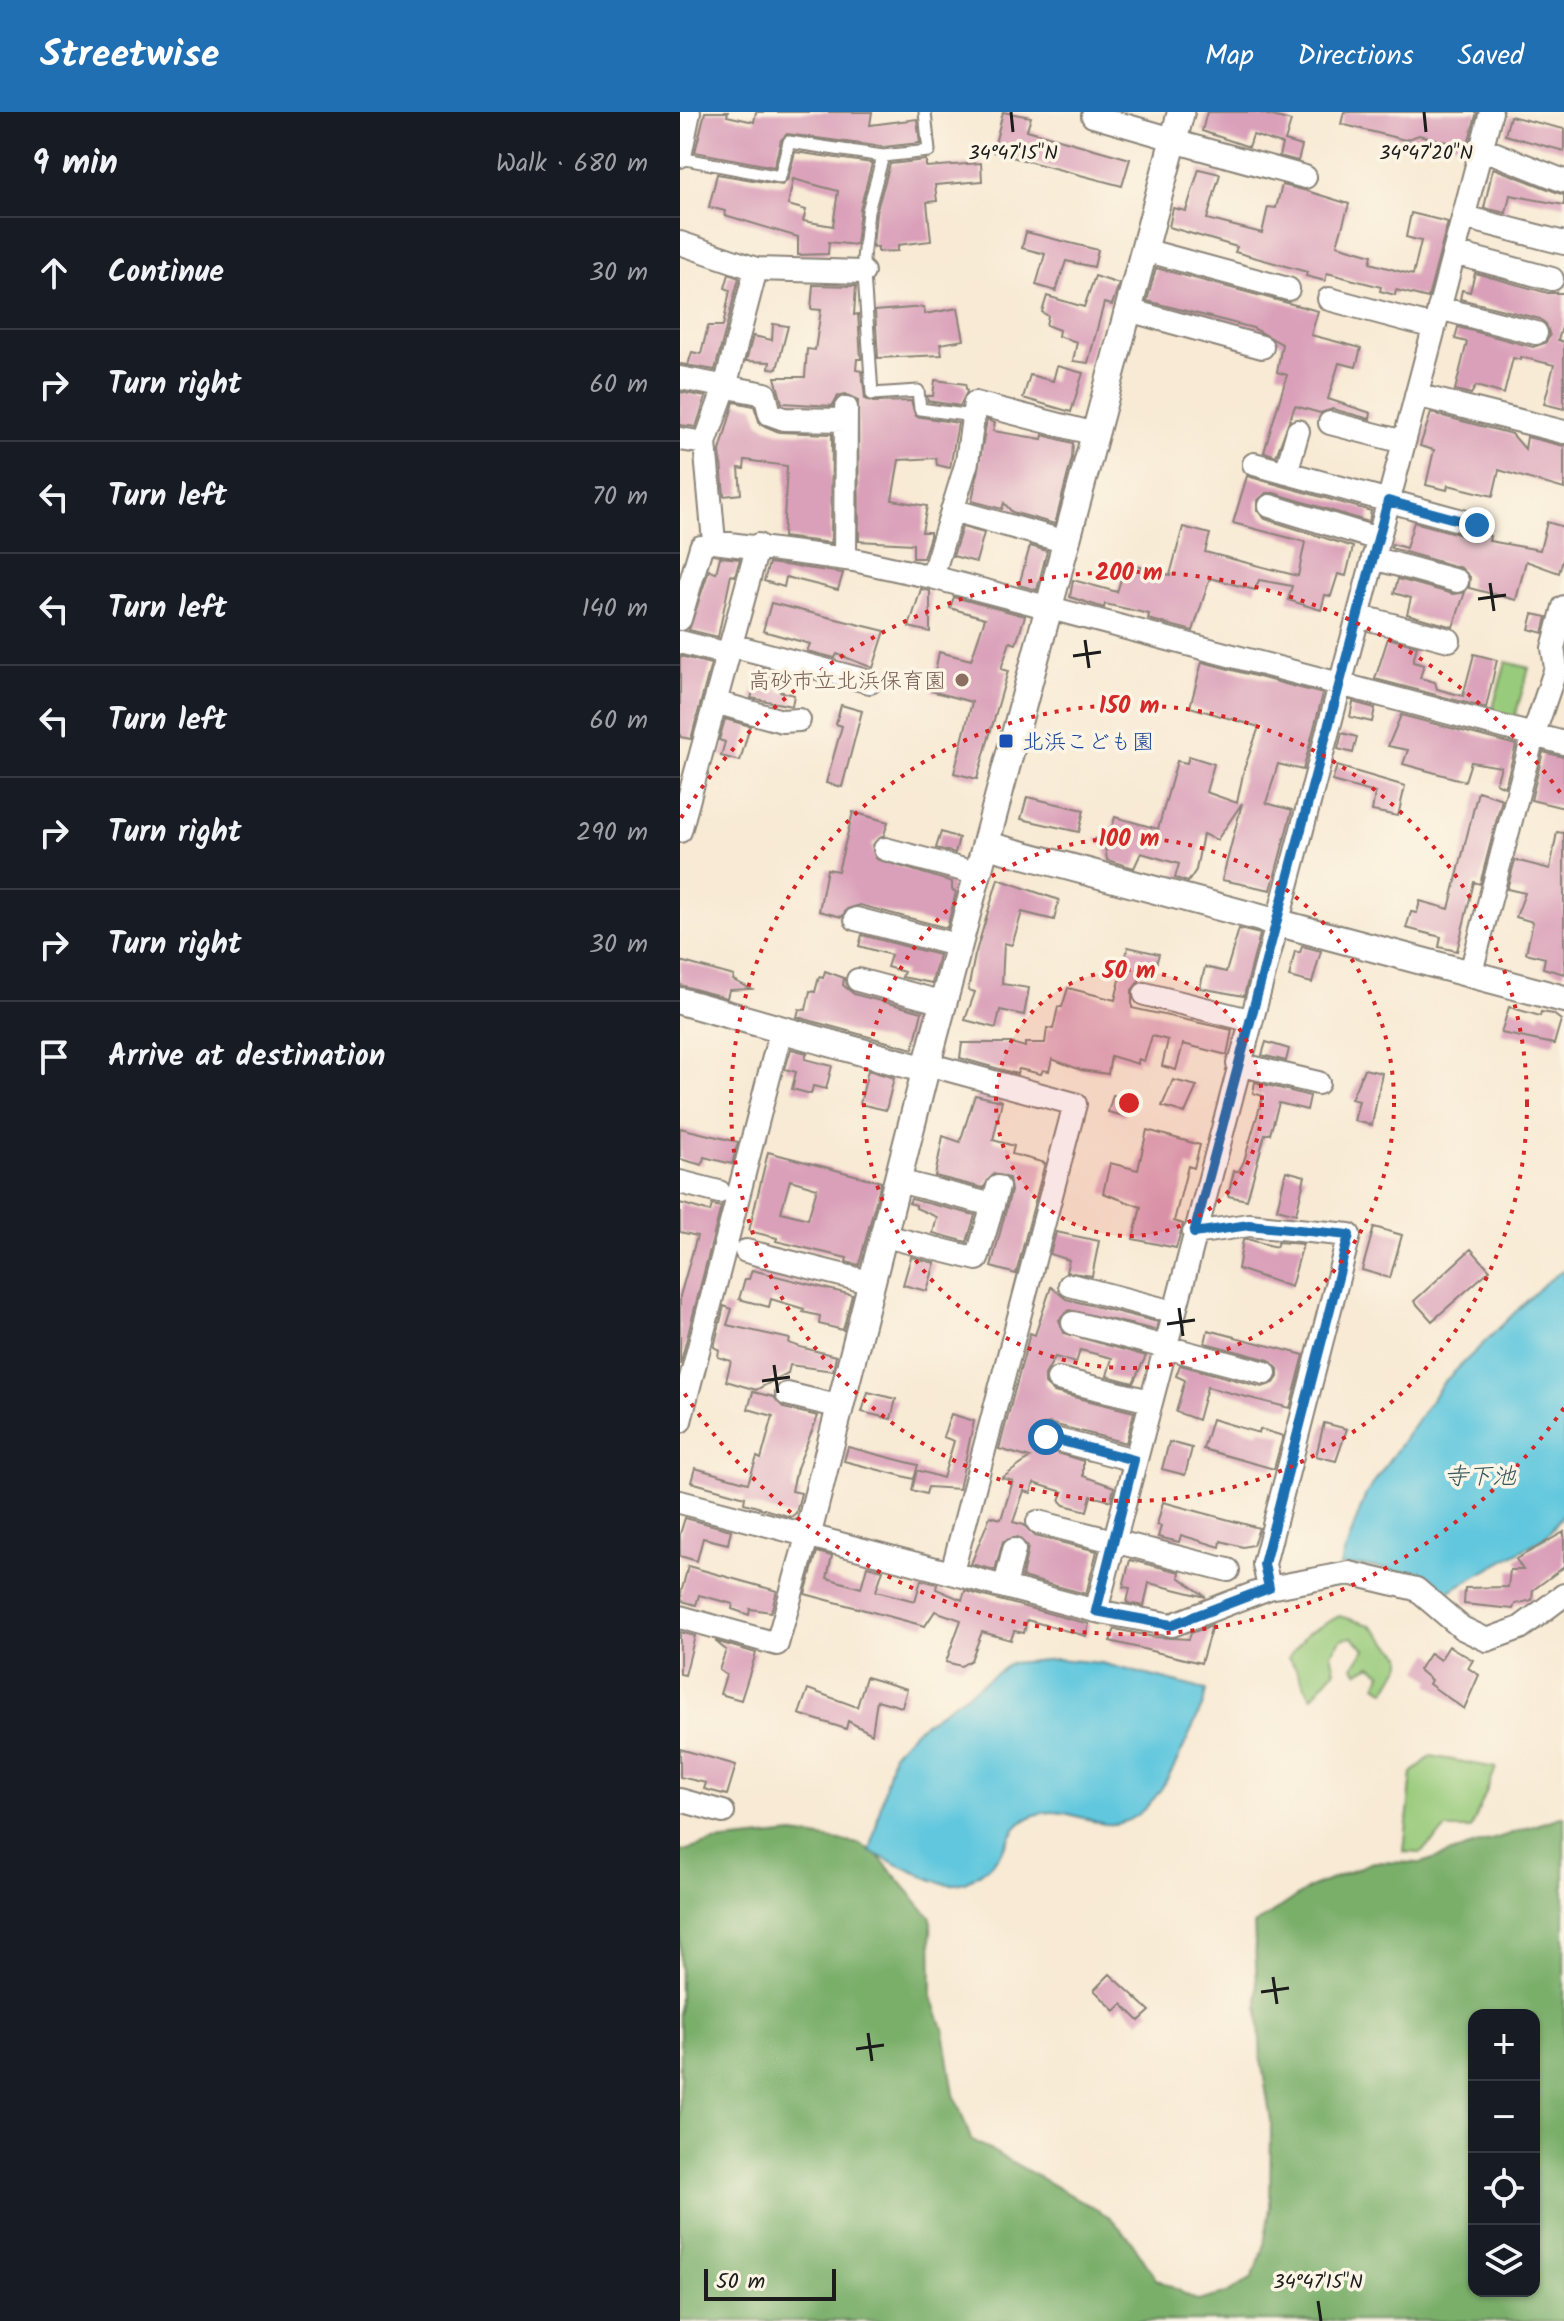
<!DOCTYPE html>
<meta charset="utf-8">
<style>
:root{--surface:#171b24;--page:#20242c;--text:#f1f3f6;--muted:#9ea1a6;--line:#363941;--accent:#1f6fb2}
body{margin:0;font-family:Kalam,"Klee One",sans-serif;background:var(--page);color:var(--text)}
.controls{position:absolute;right:24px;bottom:24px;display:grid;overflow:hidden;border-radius:16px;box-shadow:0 2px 6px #0004}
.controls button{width:72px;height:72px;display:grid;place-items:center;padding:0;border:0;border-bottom:2px solid var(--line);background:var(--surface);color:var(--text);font:40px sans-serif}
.scale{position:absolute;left:24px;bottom:20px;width:132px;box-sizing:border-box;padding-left:8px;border:4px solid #1c1c1c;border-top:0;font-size:22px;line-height:28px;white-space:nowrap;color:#1c1c1c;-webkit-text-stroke:6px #fcf5e5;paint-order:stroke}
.stop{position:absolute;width:24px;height:24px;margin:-18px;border:6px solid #1f6fb2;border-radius:50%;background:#fff}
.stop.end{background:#1f6fb2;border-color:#fff;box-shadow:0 2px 8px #0008}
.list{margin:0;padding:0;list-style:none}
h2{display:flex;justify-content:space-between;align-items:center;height:104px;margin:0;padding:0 32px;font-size:34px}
h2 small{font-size:26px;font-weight:400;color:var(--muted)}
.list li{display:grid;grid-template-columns:52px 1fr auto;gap:24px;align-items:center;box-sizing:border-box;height:112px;padding:0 32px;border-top:2px solid var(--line)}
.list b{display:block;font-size:30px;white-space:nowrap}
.list em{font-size:26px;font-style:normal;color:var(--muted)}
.icon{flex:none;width:44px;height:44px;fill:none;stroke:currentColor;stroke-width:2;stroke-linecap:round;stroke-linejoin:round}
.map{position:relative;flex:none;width:884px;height:2209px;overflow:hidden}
header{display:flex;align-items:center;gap:48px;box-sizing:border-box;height:112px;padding:0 40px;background:var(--accent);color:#fff}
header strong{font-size:38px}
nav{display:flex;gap:44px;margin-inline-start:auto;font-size:28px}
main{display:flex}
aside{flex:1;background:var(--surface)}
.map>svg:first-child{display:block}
.green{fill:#99cb7b;stroke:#5a744c;stroke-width:2}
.forest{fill:#7aaf6b;stroke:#4b6644;stroke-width:2;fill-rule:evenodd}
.water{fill:#61c7de;stroke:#3e727d;stroke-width:2}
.building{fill:#daa0b9;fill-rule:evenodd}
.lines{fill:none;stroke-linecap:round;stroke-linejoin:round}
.service-casing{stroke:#8a8378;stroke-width:15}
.minor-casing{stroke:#8a8378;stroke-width:26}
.tertiary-casing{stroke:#8a8378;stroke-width:30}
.service{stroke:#fff;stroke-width:11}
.minor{stroke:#fff;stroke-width:22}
.tertiary{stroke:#fff;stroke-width:26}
.route{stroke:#1f6fb2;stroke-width:10}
.ticks{fill:none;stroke:#1c1c1c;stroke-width:3}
.ring{fill:none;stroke:#d62828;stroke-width:4;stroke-dasharray:4 8}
.education-dot{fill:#8d6e63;stroke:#fcf5e5;stroke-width:3}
.transit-dot{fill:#1a4fb4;stroke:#fcf5e5;stroke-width:3}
.labels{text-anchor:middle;stroke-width:7;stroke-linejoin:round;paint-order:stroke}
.education-label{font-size:22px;fill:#785e54;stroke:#fcf5e5;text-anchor:end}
.transit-label{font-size:22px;fill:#164399;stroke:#fcf5e5;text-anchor:start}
.water-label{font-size:24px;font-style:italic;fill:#345860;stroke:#fcf5e5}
.ticks-label{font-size:20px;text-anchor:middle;fill:#1c1c1c;stroke:#fcf5e5;stroke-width:7;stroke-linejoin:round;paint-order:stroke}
.centre{fill:#d62828;stroke:#fcf5e5;stroke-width:4}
.ring-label{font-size:24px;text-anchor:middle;font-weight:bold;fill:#d62828;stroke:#fcf5e5;stroke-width:7;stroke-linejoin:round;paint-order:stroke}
</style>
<header>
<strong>Streetwise</strong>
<nav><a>Map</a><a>Directions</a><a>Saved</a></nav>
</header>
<main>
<aside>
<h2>9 min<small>Walk · 680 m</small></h2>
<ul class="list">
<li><svg class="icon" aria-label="ahead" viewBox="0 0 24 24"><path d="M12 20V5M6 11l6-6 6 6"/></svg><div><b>Continue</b></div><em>30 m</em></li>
<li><svg class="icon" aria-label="right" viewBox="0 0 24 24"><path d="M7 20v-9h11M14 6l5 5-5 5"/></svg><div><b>Turn right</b></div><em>60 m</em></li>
<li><svg class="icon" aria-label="left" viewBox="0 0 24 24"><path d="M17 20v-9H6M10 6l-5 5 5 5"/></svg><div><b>Turn left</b></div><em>70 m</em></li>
<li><svg class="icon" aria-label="left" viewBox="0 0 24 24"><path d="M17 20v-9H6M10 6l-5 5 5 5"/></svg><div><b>Turn left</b></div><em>140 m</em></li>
<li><svg class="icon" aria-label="left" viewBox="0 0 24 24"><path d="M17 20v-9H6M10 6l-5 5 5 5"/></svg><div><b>Turn left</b></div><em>60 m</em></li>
<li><svg class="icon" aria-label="right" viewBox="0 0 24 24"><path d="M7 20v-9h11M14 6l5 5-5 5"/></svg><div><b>Turn right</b></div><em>290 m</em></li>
<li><svg class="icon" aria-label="right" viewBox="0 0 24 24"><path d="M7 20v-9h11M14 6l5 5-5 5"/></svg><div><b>Turn right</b></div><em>30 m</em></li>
<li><svg class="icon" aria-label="arrive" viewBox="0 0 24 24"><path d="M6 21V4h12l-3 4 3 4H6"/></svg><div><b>Arrive at destination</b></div></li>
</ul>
</aside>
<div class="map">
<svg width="884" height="2209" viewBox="0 0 884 2209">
<rect width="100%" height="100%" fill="#fcf5e5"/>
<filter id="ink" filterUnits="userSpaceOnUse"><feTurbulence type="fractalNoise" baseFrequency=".0125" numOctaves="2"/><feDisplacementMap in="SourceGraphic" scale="16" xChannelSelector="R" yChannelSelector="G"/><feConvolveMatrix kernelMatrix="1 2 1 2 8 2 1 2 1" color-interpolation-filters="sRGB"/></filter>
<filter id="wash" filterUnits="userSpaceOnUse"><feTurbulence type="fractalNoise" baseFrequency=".006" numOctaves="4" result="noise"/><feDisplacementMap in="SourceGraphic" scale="32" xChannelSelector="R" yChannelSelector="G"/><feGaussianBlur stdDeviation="1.8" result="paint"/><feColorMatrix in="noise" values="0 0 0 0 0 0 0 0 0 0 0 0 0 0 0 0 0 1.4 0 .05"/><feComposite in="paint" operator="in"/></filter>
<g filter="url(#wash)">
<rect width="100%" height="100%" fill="#f8ead4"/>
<path class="green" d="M826,550L849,556L833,611L810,606Z
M659,1504L690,1513L722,1544V1551L706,1579L697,1573L701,1561L691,1553L678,1560L673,1555L685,1537L672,1525L662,1527L651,1541L655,1558L632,1585C621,1572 621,1558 608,1546L628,1521Z
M751,1644L816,1656L791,1717H766L740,1741L724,1740L732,1661Z"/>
<path class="forest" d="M884,1704V2209H0V1740L34,1730L114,1722L180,1732L200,1746L251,1806L252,1885L264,1919L274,1982L291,2027L430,2105L451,2128L476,2167L518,2189L548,2181L572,2166L583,2139L590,2096L591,2008L581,1948L574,1813L630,1776L693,1750L741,1751ZM794,1903H854V2179H794Z"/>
<path class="water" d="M884,1158V1401L866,1425L760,1484C729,1458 700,1452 660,1454L686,1382L763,1271L865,1171Z
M377,1547L421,1551L526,1578L523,1593C503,1632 475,1724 420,1711C398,1705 377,1695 355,1703C336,1710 333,1721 323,1737C313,1754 289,1774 269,1772C252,1771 208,1747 190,1740L213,1641L235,1618L331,1551Z"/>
<g id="blocks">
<path class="building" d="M25,0H48L47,4L74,10L76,0H192L190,13L237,7L240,31L203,35L107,22L101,28L94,55L15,40Z
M323,0L351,5L347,18L450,47L442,74L313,40Z
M527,0H577L611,9L605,29L622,34L618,49L599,44L602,32L573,23L569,35L522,19Z
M664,0H797L787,35L739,23L725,28L661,12Z
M830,4L884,17V39L825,23Z
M115,40L192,51L180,97L176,133L149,130L148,142L118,143V125L45,103V99L29,95L37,62L102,73L108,67ZM113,67L158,79L153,114L123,109L126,98L108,93Z
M246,48V55L301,51L302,69L255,73L257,89L247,90L251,129L218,133V139L198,140V135H193L196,101L210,52Z
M813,56L884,83V93L830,83L826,101L804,96Z
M519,57L540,62L527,107L582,121L588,95L596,96L602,73L627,79L669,92L657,133L692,143L690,151L733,163L741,129L726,125L731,101L768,110L748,186L716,178L715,183L700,179L701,175L647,161L645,169L626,164L627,160L555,140L557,135L489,115L493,96L506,99Z
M346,120L418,138L414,155L386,149L376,179L356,173L365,142L342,136Z
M476,156L638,199L631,223L681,236L676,255L659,251L648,287L691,301L690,307L653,297L640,301L615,294L596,344L584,340L607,263L597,260L602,232L573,216L467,189Z
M795,161L868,181H884V209L878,228L884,230V297L864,292L874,253L841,245V248L833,246L824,282L796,274L791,282L775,278L787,230L775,227L778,215L853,235L865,231L870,224L866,212L860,207L780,187L782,178L790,180Z
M49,162L59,166L35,258L0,252L8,253L12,240L21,242L28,214H43L50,178L45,176Z
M415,164L439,172L432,193L424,191L408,251L393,249L397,230L378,224L379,218L366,213L368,204L362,200L367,184L404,195Z
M133,173L176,174L174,203L178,202L181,247H177L176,258L182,259L185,287L193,290L231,289L236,304L278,311L270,356L257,353L256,346L219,348L212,388L247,394L242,420H250V424L243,446H233V432L179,429L178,288L165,282L158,284L152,294L102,291L95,265H125L127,237L135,238L141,198L131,197Z
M244,195L245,202L278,196L284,228L260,232L262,243L198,246L195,199Z
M93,212L108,214L97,257L89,256L90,250L66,249L73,224L92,228Z
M377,254L403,261L391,300L343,286L350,263L373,269Z
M255,268L285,272L287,280L280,294L248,289L247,284H253Z
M0,280L26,285L16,315L0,313Z
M54,290L74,294L80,312L99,320L152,322L151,431L103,425L107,354L65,348L64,357L59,356L61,382L44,384L40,339Z
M751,301L832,322L845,337L847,325L884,334V377L819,358L813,384L768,373L767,378L746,373L754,338L740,334Z
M307,308L315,311L313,319L362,327L363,323L393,331L392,346L375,412L332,400L324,391L322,397L292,389Z
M567,364L691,399L689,410L594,381H586L577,389V398L585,407L673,435L666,464L658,462L651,484L645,483L641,498L608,488L612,474L579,468L575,478L530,466L513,519L468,507L469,502L425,492L424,496L390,485L393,468L437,480L446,451L490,463L503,415L530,422L525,440L618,464L625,430L553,411Z
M734,410L793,426L807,423L810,424L809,429L860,438L867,410L884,415V444L879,461L846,449L836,488L789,476L790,465L781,456L711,436L712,432L726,436Z
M282,415L304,421L296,450L273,444Z
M350,434L367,439L357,478L339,473Z
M40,445L60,447L55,464L51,463L38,525L9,518L29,458L36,461Z
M89,451L163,461L158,478L106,465L104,475L84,469Z
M718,467L773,482L785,480L773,515L727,502L731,486L714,481Z
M241,477L250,479V520L229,515Z
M274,485L345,504L336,532L330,530L321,557L328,559L297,667L274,661L292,590L251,579L259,540L291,548L305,506L270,496Z
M91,491L205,519L193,556L157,542L155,546L127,539L130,532L83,519Z
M853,502L867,505L863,521L849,517Z
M708,526L737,534L733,550L744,553L740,566L755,570L757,577L783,584L794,542L817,548L806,596L695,567Z
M0,544L31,552L11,627L0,625Z
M522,550L643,582L623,658L598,652L586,691L612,698L591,778L542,768L562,691L537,728L523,722L516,758L508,770L495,766L499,752L461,741L454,756L427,748L425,735L415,727L429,725L435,705L478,717L497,649L507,651L509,644L534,652L526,680L557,691L564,657L579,615L510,595Z
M81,556L103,561L99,579L114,583L112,594L71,586Z
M673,590L695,596L692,610L670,605Z
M161,593L182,599L162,675L146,671L162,614L156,612Z
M721,603L836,633L825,675L816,671L821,655L791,650L785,669L723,652L728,638L708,634Z
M45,607L70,614L60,649L41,644L45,630L39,628Z
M662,621L677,625L673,641L658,637Z
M863,640L884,645V696L851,688Z
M657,654L725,674L718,704L692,699L695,681L652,669Z
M798,679L822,687L800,772L794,770L777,839L759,835L761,825L726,816L731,800L737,801L740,789L769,797Z
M347,685L404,698L399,720L341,707Z
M173,700L208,710L204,723L192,733L196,747L272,770V778L276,780L267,816L180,793L167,797L162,805L139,799L147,757L158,759Z
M261,720L279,726L275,741L256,736Z
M877,720L884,721V862L863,856L865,846L846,841L853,810L836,805L845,781L827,777L835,748L870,757Z
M318,767L379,788L374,808L342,800L332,833L324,831L322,872L349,876L344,903L320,898L316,916L285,908L295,880L288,878L295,843Z
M559,817L580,822L564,884L520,876L525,855L546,860Z
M182,823L259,843L252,871L222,865L224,860L207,855L211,843L179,834Z
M622,834L641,839L632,871L609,865L615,839L620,841Z
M448,835L479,842L475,856L463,857L459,869L452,878V896L552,918L547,943L503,932L496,958L482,954L488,928L472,924L464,949L458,947V952L431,944L428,962L401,958L372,947L369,959L363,958L361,962L339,957L337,962L280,946L282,931H331L345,935V931H365L367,916L373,917L378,895H382L388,876L435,888Z
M0,849L54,864L53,868L71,877L49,878L47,886L0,873Z
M145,859L164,866L163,873L174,882L242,900L233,937L117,905L119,897L126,898L130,879L135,880L139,865L143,866Z
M829,895L860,904L861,900L873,902L881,908L874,932L821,921Z
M586,930L609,937L606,949L582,943Z
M111,937L127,941L125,947L152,954L146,977L133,974L131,982L112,977L116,960L105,957Z
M684,957L702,961L692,1013L674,1009L679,989L671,987Z
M188,958L214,966L206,998L180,992Z
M493,968L517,974L505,1001L482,994Z
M575,970L630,984L627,998L599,991L590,1022H585L567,1088L548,1084L554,1059H559L564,1049L583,984L573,981Z
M295,983L322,989L313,1028L334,1034L332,1042L365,1051L336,1162L311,1155L331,1079L329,1066L314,1062L303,1076L255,1064L263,1024L280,1030Z
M433,983L450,987L444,1004L428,1000Z
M0,1016L58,1030L52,1052L24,1045L22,1053L0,1047Z
M467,1018L520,1033L514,1056L508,1054L494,1109L503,1112L496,1136L453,1127L461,1095L423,1081L430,1051L458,1058Z
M88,1040L201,1070L179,1153L166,1150L167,1146L96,1129L97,1126L69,1119ZM110,1068L137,1076L128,1107L101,1100Z
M606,1059L625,1064L616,1102L597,1097Z
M231,1087L295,1103L287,1130L253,1121L257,1105L236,1096V1093L229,1091Z
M0,1091L30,1100L32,1093L41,1095L0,1253V1184L17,1124L0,1120Z
M694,1115L722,1123L710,1166L682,1158Z
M376,1120L419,1129L412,1164L386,1160L389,1148L370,1142Z
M567,1127L596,1135L598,1130L623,1132L611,1175L558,1157L563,1128Z
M791,1137L810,1158L752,1209L734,1189Z
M231,1145L255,1151L247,1179L223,1173Z
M72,1158L172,1183L163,1218L139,1212L140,1204L123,1200L124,1197L91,1187L89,1195L59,1187L65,1167H69Z
M371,1175L386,1187L478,1210L476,1218L389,1198L379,1208L384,1221L466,1244L453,1271L427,1264L432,1246L400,1238L396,1251L375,1245L365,1263V1272L374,1280L454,1300L446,1331L369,1311L357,1315L352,1322L357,1335L403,1349V1364L434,1375L431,1389L411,1384L407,1399L384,1393L380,1389L383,1380L354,1371L351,1381L344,1379L333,1410L344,1413L355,1424L417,1439L406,1482L342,1465L348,1435L338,1425L323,1429L315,1458L291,1452L310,1404L321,1407L333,1369L322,1366L350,1346L319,1337L350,1221L355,1223Z
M44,1194L52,1197L47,1213L110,1227L109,1231L120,1235L156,1244L153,1259L110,1253L108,1261L76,1278L46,1269L51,1249L38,1245L39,1238L34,1235Z
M528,1218L624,1243L610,1296L527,1275L518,1308L496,1300L505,1268L496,1264L500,1253L582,1275L594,1271L598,1265V1257L589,1248L525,1231Z
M73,1280L94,1285L104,1296L138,1304L117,1356L112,1379L121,1381L116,1401L111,1405L64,1391L65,1385L11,1370L15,1356L68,1371L77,1345L81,1347L93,1304L68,1297Z
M188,1280L216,1287L211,1307L182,1300Z
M271,1302L294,1309L279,1377L248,1375L246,1382L232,1378L237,1358L263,1366L274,1329L263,1325Z
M532,1307L579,1321L580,1317L603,1324L594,1357L523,1337Z
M644,1311L667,1317L656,1349L636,1344Z
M489,1330L512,1336L505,1363L482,1357Z
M168,1335L238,1353L234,1367L164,1349Z
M483,1390L579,1416L573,1433L563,1435L541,1429L540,1435L501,1423L499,1430L478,1425L481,1414L477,1413Z
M5,1406L51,1418L48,1432L23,1426L17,1449L0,1444V1422Z
M884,1420V1455L853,1478L852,1488L835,1492L833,1497L784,1492L785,1476L828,1475L830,1458H843L836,1447Z
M137,1440L152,1444L147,1466L181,1476L187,1454L203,1458L196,1479L235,1489L241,1468L257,1472L256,1477L282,1488L285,1479L409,1512L406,1524L347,1508L344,1521L334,1519L331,1528L302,1520L291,1548L281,1554L266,1550L281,1508L255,1499L245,1514L125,1482Z
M450,1448L500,1460L499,1465L526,1485L469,1471L464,1494L447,1491L450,1476L443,1475Z
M8,1454L97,1479L91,1500L70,1497L69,1503L52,1497L53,1492L19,1483L16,1493L2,1489L1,1481Z
M532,1513L521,1551L430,1529L435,1517L474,1525L509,1527L511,1521Z
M0,1520L15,1524L5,1563L0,1562Z
M35,1529L76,1541L61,1588L40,1582L46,1563L39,1558L46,1538Z
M769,1534L793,1548L788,1556L799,1563L784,1597L749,1572L751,1568L739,1558L750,1541L760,1548Z
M186,1565L227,1577L222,1595L197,1588L192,1622L168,1609L166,1617L119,1602L128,1577L177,1595Z
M0,1637L56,1653L47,1683L24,1677L26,1671L0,1665Z
M430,1862L470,1899L459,1909L442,1892L435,1899L414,1878Z"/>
</g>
</g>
<g filter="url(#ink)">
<use href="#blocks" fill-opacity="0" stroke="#8a8378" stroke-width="2"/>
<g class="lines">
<defs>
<path id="service" d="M203,44L188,99L183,147L192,282L238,279L240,297L293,304
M0,46L100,65L109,30L203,44L249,39L245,0"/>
<path id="minor" d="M413,4L493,27
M493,29L625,65
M801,36L884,69
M0,44L9,0
M784,105L884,131
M0,131L76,157L45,275L25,331L34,430L174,448L252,465L884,631
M464,138L608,177
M774,141L872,167
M76,157L183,160
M649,187L754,215
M759,196L856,221
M448,198L582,235
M0,266L85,282L90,302L104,307L166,308
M736,283L884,320
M650,311L724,330
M0,327L25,331
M574,352L797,413
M606,361L618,319
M590,394L698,427
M272,398L387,430
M693,446L777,469
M165,447L166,296
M252,465L287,350L295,291L415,322
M678,504L769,528
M0,507L21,435
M0,530L48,542
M51,533L190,570
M35,590L102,609L119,608
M0,719L78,433
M205,737L299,762
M176,807L280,834
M791,860L853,624L876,556L873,536L884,495
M178,868L264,891
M465,882L569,908
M247,952L395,992L272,1460
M558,952L638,971
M218,1069L313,1093
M0,1070L39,1080
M514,1121L569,1113L669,1123L584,1452L589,1476
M205,1124L297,1147L318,1075
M66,1139L193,1171
M390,1173L493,1200
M393,1211L585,1261
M378,1267L470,1289
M107,1282L161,1295
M0,1309L101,918
M366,1325L454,1348
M0,1390L416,1499L492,1513L589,1476L669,1461L736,1477L782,1516L807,1528L840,1516L884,1483
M358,1410L548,1458
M325,1474L334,1438
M416,1499L811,0
M0,1505L97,1532L127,1425
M0,1688L43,1700"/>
<path id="tertiary" d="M307,733L884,887
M0,889L246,958
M127,1425L247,952L501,0"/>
</defs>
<use href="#service" class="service-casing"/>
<use href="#minor" class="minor-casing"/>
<use href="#tertiary" class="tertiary-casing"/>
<use href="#service" class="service"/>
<use href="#minor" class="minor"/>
<use href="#tertiary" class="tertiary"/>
</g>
</g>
<g class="lines" filter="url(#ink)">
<path class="route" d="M366,1325L454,1348L416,1499L492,1513L589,1476L584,1452L669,1123L569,1113L514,1121L708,389L797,413"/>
</g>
<path class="ticks" d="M331,0L333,20M744,0L746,20M810,471L814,499M798,487L826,483M405,528L409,556M393,544L421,540M499,1196L503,1224M487,1212L515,1208M94,1253L98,1281M82,1269L110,1265M593,1865L597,1892M581,1880L609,1876M188,1921L192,1949M176,1937L204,1933M638,2189L641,2209"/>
<circle cx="449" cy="991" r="133" fill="#d62828" fill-opacity=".12"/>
<g class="ring">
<circle cx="449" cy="991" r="133"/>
<circle cx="449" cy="991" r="265"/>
<circle cx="449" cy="991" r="398"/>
<path d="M884 1296A531 531 0 0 1 1 1276M1 706A531 531 0 0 1 884 686"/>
</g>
<circle class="education-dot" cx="282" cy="568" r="8"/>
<rect class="transit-dot" x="318" y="621" width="16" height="16" rx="4"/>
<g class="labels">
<g class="education-label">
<text x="266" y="576">高砂市立北浜保育園</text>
</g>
<g class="transit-label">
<text x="342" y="637">北浜こども園</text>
</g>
<g class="water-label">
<text x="800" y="1372">寺下池</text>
</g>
</g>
<g class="ticks-label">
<text x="333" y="47">34°47'15"N</text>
<text x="746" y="47">34°47'20"N</text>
<text x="638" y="2176">34°47'15"N</text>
</g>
<circle cx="449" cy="991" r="12" class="centre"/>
<g class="ring-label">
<text x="449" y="468">200 m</text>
<text x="449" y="601">150 m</text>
<text x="449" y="734">100 m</text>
<text x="449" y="866">50 m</text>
</g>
</svg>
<div class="controls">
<button>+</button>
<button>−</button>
<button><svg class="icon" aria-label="locate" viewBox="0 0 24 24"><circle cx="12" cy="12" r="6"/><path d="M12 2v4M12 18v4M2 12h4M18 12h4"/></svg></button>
<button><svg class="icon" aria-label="layers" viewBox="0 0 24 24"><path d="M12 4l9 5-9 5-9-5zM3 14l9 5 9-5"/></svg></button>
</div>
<div class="scale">50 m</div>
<div class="stop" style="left:366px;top:1325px"></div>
<div class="stop end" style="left:797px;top:413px"></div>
</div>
</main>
